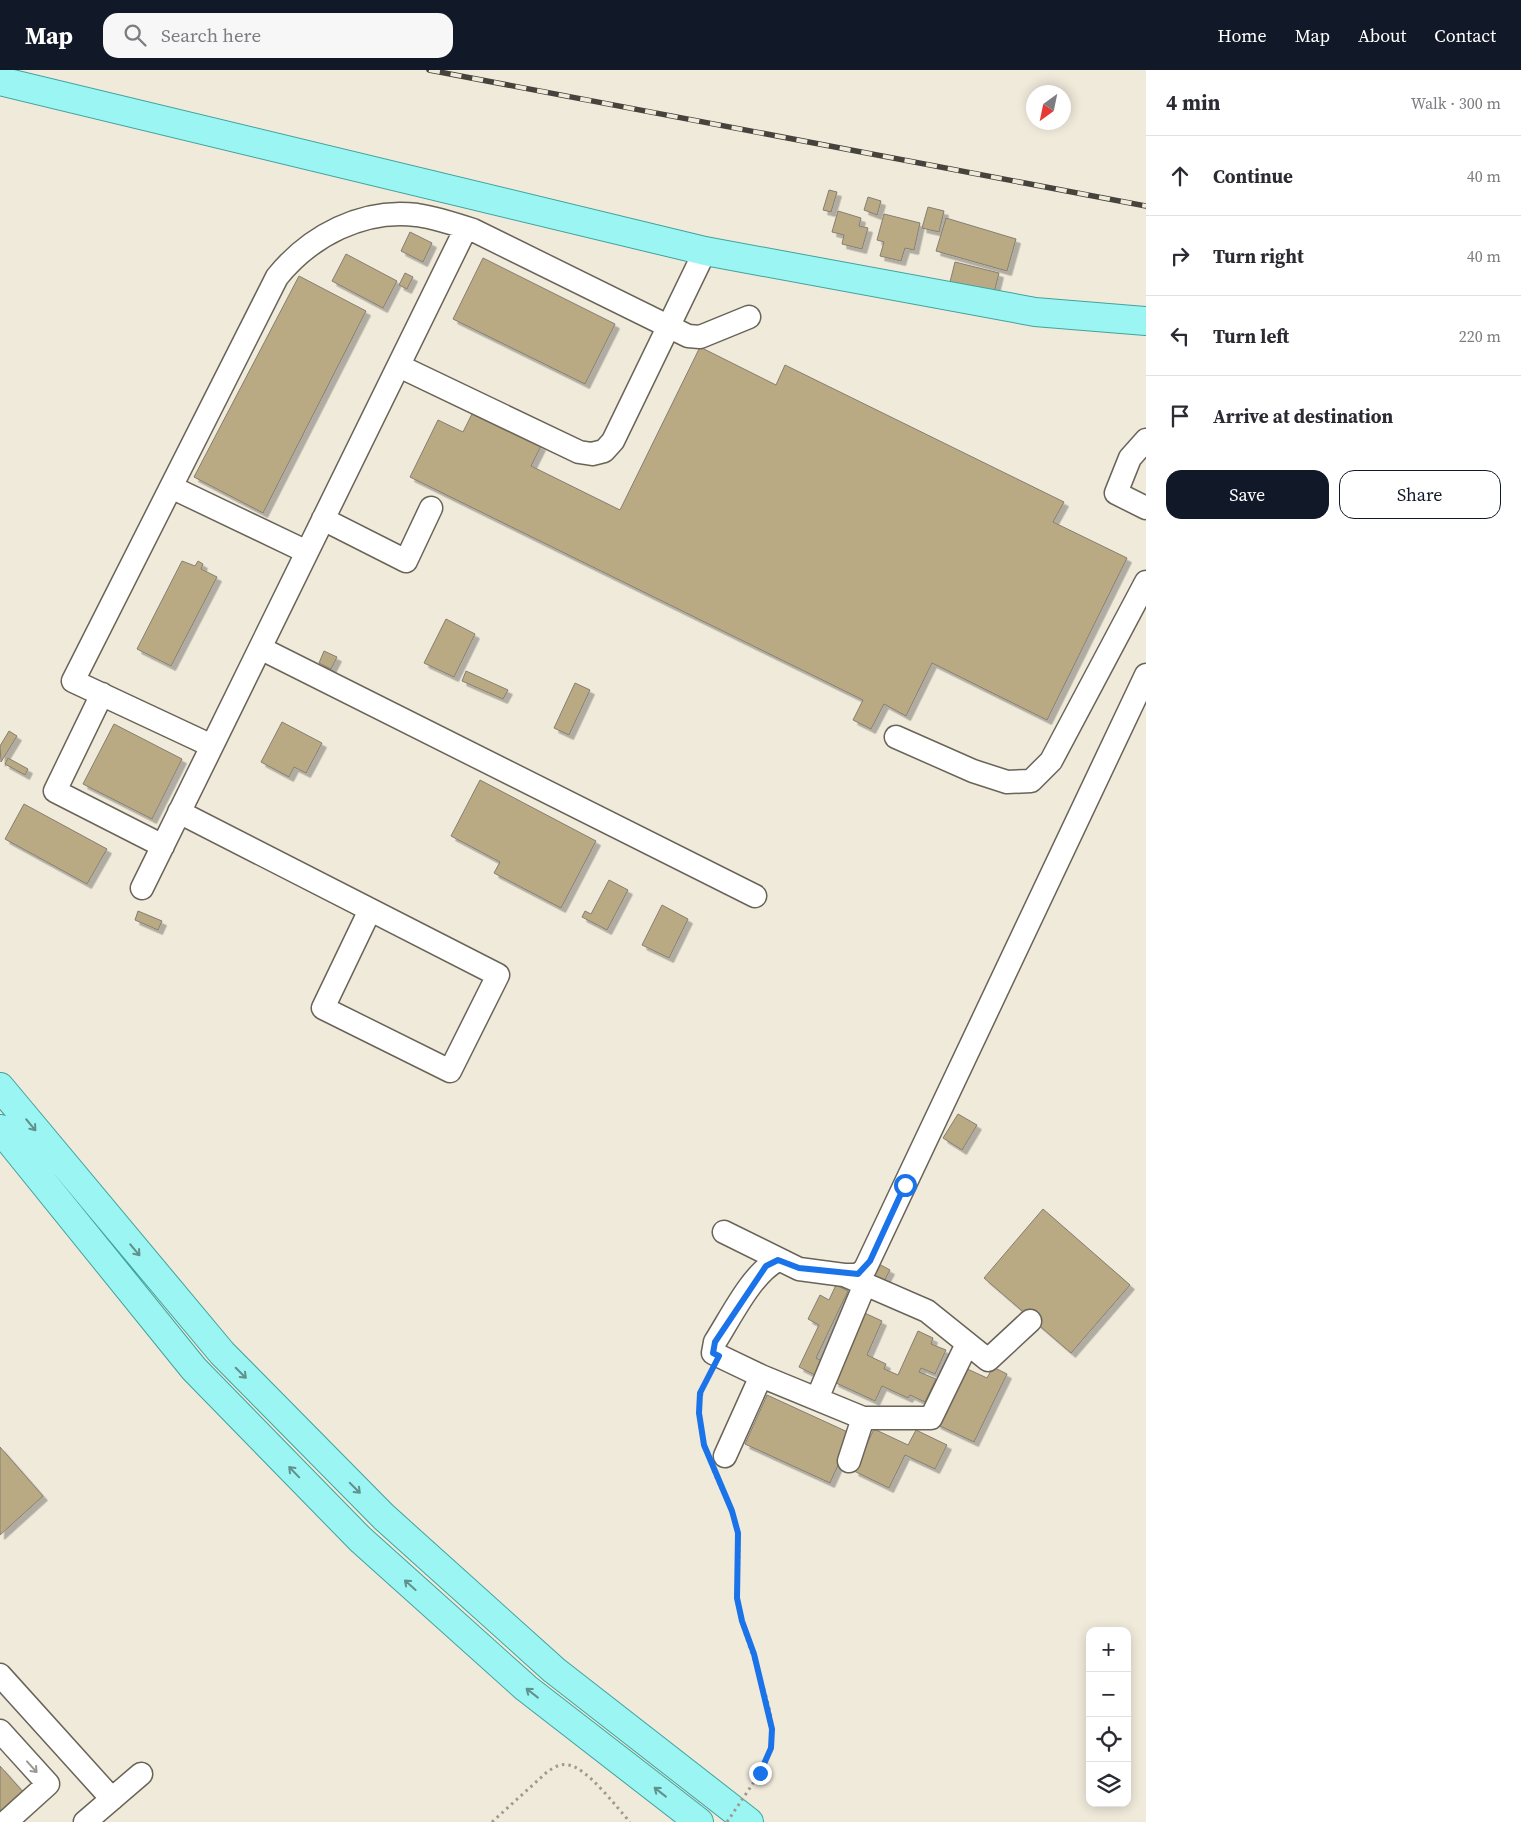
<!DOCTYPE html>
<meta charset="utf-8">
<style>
:root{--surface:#fff;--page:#f7f7f7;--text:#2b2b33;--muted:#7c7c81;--line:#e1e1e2;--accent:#111827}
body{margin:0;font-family:"Source Serif 4",serif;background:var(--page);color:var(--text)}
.controls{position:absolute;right:15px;bottom:15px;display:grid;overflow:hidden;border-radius:10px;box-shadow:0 2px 12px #0003}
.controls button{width:45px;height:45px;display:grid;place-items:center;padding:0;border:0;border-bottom:1px solid var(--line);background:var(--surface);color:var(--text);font:25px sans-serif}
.compass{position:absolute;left:1026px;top:15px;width:45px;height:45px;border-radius:50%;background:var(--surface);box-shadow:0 2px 12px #0003;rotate:213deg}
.stop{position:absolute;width:15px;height:15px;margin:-11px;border:4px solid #1a73e8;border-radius:50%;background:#fff}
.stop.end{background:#1a73e8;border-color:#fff;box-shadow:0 1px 5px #0008}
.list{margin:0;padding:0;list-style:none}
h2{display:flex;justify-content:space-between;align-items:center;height:65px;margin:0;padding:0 20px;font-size:21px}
h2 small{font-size:16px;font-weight:400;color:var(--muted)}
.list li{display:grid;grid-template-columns:32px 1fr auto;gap:15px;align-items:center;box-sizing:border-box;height:80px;padding:0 20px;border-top:1px solid var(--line)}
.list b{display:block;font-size:19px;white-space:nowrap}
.list em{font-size:16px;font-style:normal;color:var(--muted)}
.actions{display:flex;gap:10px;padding:15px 20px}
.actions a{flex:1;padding:11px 0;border:1px solid var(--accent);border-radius:15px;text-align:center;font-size:18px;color:var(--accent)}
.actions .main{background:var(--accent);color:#fff}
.icon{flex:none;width:28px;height:28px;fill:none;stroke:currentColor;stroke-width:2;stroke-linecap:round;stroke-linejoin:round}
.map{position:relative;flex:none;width:1146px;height:1752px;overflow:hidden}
header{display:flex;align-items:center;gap:30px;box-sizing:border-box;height:70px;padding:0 25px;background:var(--accent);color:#fff}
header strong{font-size:24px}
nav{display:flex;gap:28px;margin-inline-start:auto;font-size:18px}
.search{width:350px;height:45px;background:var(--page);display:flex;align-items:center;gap:12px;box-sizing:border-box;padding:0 18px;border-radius:15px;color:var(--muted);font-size:19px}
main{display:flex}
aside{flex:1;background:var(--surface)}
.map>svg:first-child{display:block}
.building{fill:#baaa83;stroke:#847e72;filter:url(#shadow)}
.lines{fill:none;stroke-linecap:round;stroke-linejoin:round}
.minor-casing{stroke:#6a6458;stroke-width:25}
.major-casing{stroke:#42a29d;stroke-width:30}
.path{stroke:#9f9a8f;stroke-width:3;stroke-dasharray:2.5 4;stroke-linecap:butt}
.minor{stroke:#fff;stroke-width:22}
.major{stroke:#9bf5f2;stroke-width:28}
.rail-casing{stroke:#46433c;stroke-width:5.5}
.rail{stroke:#f0eadb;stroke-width:4;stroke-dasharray:11;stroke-linecap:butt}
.path-bridge{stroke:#9f9a8f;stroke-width:3;stroke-dasharray:2.5 4;stroke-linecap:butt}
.oneway{stroke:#60918d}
.oneway2{stroke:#979694}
.route{stroke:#1a73e8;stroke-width:6}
</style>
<header>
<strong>Map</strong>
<div class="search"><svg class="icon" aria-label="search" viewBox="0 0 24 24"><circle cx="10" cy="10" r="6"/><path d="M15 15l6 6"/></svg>Search here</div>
<nav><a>Home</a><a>Map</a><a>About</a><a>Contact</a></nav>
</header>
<main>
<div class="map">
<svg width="1146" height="1752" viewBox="0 0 1146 1752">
<defs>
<filter id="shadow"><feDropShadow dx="4.5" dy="4.5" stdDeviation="0" flood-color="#0004"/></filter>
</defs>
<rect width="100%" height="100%" fill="#f0eadb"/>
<path class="building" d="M829,120L837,122L831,142L823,140Z
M868,127L881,131L877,145L864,140Z
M928,137L944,141L939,162L922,158Z
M838,141L861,148L859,156L868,158L862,179L842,174L844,165L832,162Z
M884,144L920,153L914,180L905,178L901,191L880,186L884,172L877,170Z
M946,148L1016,169L1007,201L936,181Z
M410,162L432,173L423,192L401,181Z
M346,184L397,211L383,238L332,211Z
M483,188L615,254L585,314L453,249Z
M955,192L999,203L994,223L950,212Z
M405,203L413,207L407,219L399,215Z
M299,206L366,241L263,443L194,407Z
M700,277L776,315L785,295L1064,432L1053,452L1127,488L1047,650L932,593L906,646L884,634L871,659L853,650L863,630L410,407L438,350L463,362L473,342L541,376L531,396L620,440Z
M182,491L195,496L198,491L203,494L201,499L217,507L171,596L137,579Z
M446,549L475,564L454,607L424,593Z
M324,581L337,587L331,599L319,593Z
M466,601L508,620L503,629L462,611Z
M575,613L590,620L569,665L554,658Z
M282,652L322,673L306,703L294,697L289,707L261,692Z
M114,654L182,689L152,749L83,714Z
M9,661L17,666L1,692L0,676Z
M8,688L28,699L25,705L5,694Z
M480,710L596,771L561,838L494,803L500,792L451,766Z
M24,734L107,779L87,814L5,769Z
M609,810L628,820L607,860L582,847L585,841L591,844Z
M662,835L688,849L669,888L642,875Z
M138,841L162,851L158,860L135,850Z
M958,1044L977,1055L962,1080L943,1068Z
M1043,1139L1130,1215L1071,1283L984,1208Z
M879,1194L890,1200L882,1215L871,1208Z
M836,1215L848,1221L816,1288L824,1292L817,1306L799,1297L819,1255L808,1249L820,1225L829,1230Z
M858,1240L882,1251L867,1285L886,1294L884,1299L898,1305L918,1261L933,1268L931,1274L946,1280L935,1304L921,1298L919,1302L936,1309L925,1332L910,1325L908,1328L882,1316L875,1331L834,1312Z
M963,1297L987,1308L993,1297L1007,1304L974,1372L936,1354Z
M767,1325L852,1364L830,1413L745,1374Z
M874,1359L908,1375L916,1360L947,1375L935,1399L905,1385L889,1418L854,1401Z
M0,1377L43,1426L0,1465Z
M0,1696L24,1723L0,1744Z"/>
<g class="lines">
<defs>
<path id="minor" d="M466,158L212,676L73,611L277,207C310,166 363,138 417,145C436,148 455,154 473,160L688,266L700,267L749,247
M399,296L579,382L592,384L604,381L613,371L705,181
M1146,370L1130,388L1116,423L1146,438
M171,417L307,482
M323,449L406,491L431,438
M260,578L755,826
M102,624L55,721L163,776
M896,667L973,701L1007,712L1031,711L1051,691L1146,512
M179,742L498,905L450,1001L323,938L370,840
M142,818L212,676
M724,1162L799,1199L844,1205H858L865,1199L1146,605
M778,1190C752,1203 731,1247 715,1272L713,1283L761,1306L863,1348L849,1391
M844,1205L927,1241L988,1290L1030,1251
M817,1329L865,1214
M863,1348H931L967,1274
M725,1386L761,1306
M0,1605L112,1729
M0,1661L48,1714L6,1752
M85,1752L141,1704"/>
<path id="major" d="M0,11L705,181L1035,242L1146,251
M0,1017L222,1283L384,1447L554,1600L749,1752
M0,1059L194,1299L360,1469L526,1618L699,1752"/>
</defs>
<use href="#minor" class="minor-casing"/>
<use href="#major" class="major-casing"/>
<path class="path" d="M707,1383C696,1356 697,1328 710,1302
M713,1400C721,1422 736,1441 738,1464C741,1491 735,1518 740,1545C747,1580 780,1643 771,1678C769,1687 763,1695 760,1703
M492,1752L547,1702C553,1698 560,1693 568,1695C587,1697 617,1738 630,1752"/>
<use href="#minor" class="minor"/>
<use href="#major" class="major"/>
<defs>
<path id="rail" d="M429,0L1146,136"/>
</defs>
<use href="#rail" class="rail-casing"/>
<use href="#rail" class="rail"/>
<path class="path-bridge" d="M727,1752L760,1703"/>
</g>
<defs><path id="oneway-shaft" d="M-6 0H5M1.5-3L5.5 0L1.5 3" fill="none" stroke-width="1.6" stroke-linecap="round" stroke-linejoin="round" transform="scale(1.25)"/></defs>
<g class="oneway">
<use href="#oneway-shaft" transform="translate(31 1055) rotate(50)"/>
<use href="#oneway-shaft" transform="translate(135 1180) rotate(50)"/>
<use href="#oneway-shaft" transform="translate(241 1303) rotate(45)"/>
<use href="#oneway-shaft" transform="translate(294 1402) rotate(-134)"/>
<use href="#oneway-shaft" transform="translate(355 1418) rotate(45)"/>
<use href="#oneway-shaft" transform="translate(410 1515) rotate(-138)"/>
<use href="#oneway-shaft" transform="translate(532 1623) rotate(-142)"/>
<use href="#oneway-shaft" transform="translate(660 1722) rotate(-142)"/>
</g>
<use class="oneway2" href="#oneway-shaft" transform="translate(32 1697) rotate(48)"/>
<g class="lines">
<path class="route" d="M760,1703L771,1678L772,1659L754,1584L742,1551L737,1528L738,1463L732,1441L704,1375L699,1343L700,1323L719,1286L713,1283L715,1272L766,1196L778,1190L799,1198L858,1204L870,1191L905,1115"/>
</g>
</svg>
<div class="controls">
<button>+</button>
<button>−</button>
<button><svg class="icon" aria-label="locate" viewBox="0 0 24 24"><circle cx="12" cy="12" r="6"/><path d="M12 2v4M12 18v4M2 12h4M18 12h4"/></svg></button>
<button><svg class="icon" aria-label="layers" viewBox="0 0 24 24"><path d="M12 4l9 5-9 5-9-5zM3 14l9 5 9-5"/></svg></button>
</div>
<svg class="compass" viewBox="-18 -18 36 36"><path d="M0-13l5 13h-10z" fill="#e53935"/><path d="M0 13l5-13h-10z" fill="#7c7c81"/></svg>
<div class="stop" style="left:905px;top:1115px"></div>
<div class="stop end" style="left:760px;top:1703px"></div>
</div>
<aside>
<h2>4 min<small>Walk · 300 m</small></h2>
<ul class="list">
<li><svg class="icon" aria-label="ahead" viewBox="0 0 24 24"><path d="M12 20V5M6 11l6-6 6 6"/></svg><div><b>Continue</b></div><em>40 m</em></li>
<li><svg class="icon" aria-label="right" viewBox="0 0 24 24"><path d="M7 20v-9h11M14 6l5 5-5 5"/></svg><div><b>Turn right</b></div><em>40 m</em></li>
<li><svg class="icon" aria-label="left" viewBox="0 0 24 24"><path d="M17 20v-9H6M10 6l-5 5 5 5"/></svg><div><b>Turn left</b></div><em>220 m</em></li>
<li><svg class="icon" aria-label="arrive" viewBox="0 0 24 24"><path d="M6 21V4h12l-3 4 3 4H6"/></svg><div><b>Arrive at destination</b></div></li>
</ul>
<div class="actions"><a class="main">Save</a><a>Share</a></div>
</aside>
</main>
